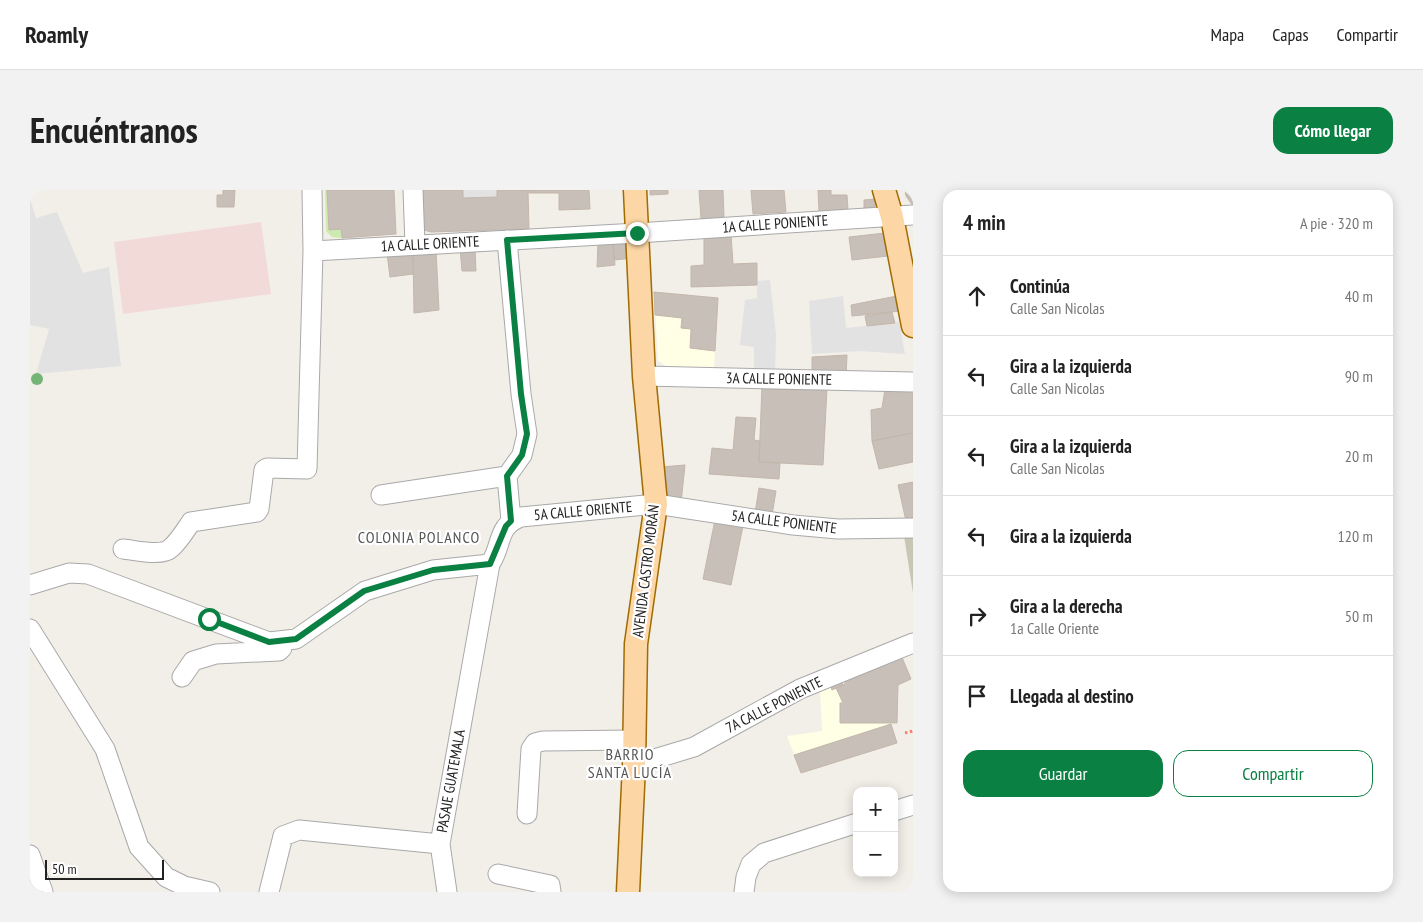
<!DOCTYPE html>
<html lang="es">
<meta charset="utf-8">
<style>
:root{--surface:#fff;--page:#f2f2f2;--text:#222;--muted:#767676;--line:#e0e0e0;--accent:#0b8043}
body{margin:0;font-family:"PT Sans Narrow",sans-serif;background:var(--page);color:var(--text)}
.controls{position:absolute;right:15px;bottom:15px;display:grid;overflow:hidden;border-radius:10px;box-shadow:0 2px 12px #0003}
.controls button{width:45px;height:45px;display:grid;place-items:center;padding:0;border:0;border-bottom:1px solid var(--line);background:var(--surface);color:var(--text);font:25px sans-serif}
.scale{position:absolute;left:15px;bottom:12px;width:119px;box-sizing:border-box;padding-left:5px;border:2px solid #222;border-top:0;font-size:14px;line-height:18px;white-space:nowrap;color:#222;-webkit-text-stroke:4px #fff;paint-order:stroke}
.stop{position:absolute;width:15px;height:15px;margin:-11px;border:4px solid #0b8043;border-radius:50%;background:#fff}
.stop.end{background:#0b8043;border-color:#fff;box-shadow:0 1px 5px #0008}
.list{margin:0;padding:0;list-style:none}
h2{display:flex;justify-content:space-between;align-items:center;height:65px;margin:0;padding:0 20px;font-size:21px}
h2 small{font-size:16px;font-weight:400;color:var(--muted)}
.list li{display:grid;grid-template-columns:32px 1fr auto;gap:15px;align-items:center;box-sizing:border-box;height:80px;padding:0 20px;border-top:1px solid var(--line)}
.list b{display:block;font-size:19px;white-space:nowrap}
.list p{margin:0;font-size:16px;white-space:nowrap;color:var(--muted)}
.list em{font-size:16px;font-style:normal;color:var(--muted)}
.actions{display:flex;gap:10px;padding:15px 20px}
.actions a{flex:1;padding:11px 0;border:1px solid var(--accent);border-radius:15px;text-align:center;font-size:18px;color:var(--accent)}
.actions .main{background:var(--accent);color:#fff}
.icon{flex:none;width:28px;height:28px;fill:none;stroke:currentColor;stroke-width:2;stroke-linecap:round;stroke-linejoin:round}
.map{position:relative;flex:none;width:883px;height:702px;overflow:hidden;border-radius:15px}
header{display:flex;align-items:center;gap:30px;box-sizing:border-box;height:70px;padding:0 25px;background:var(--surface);border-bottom:1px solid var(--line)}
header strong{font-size:24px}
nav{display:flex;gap:28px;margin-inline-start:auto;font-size:18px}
.intro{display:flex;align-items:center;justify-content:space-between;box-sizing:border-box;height:120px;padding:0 30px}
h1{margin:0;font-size:35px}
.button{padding:12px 22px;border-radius:15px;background:var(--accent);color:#fff;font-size:18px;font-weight:700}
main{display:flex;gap:30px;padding:0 30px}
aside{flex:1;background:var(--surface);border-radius:15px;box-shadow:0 2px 12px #0003}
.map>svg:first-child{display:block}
.commercial{fill:#f2dad9}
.education{fill:#ffffe5}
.construction{fill:#c7c7b4}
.grass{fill:#cdebb0}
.parking{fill:#e2e2e2}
.building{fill:#c7bfb8;stroke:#c4b6ab}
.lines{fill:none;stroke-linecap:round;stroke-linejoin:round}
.minor-casing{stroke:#a9a9a9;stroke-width:21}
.major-casing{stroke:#a06b00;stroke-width:25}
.path{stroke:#fa8072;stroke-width:3;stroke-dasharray:2.5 2.5;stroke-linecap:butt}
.minor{stroke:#fff;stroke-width:19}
.major{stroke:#fcd6a4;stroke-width:22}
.tree{fill:#74b475}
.route{stroke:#0b8043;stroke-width:6}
.labels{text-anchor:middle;stroke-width:4.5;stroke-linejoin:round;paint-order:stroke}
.street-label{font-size:15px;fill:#222;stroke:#fff}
.neighbourhood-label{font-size:16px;letter-spacing:1px;fill:#555;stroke:#fff}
</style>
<header>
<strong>Roamly</strong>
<nav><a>Mapa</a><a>Capas</a><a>Compartir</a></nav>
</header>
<div class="intro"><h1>Encuéntranos</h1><a class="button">Cómo llegar</a></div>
<main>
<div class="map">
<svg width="883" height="702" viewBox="0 0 883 702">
<rect width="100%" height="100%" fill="#f2efe9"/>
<path class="commercial" d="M231,32L241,104L93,124L84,52Z"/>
<path class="education" d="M624,102L688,108L684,180L636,176L628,171Z
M871,465L881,489L868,496L867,533L861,534L867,553L771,583L757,546L792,541L790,500Z"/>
<path class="construction" d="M883,345V403L874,346Z"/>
<path class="grass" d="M295,0H297L299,39H311L312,48L302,47L296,41Z"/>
<path class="parking" d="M433,0H467V7L433,8Z
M0,9L6,28L27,22L53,83L79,77L91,176L6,184L19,139L0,135Z
M740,90L746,145L745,182H724V157L710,155L715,110L727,108V91Z
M813,106L816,138L869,132L875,164L830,161L782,164L779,111Z"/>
<path class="building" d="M193,0H205L204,17H187V5H193Z
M297,0H364L366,44L312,48L311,39L299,40Z
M390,0H433V8L467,7V0H498L499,39L401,42L394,40Z
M498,0H559L560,19L529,20V3H499Z
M620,0H638V4L620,5Z
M669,0H693L694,27L671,29Z
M721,0H754L756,22L723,24Z
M788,0H801V5H817L818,20L789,21Z
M875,0H883V16L876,6Z
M845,9L846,13L844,18L834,20V10Z
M855,43L858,66L822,70L819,47Z
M701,44L703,74L727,73V95L661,97V76L674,75V47Z
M583,51L585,75L567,77L568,52Z
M594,52L598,53L603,68L584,70L583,53Z
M430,58H445L446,81H432Z
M406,60L409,120L384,123L383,61Z
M383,61V84L360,87L357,63Z
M624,102L688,108L685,161L660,158L661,139L651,138L652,128L625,125Z
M867,106L871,121L822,126L821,115Z
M862,122L865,133L837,136L835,126Z
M817,165L816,187L782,185V167Z
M732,195L797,198L793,275L729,272Z
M855,199L883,200V243L842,251L841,220L852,218Z
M706,227L726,228L724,250L730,251L729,272L750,273L749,289L679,284L682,258L703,260Z
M883,243V272L849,279L842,251Z
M655,275L651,313L633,309L631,277Z
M883,292V330L876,331L868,295Z
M729,298L746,301L742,325L725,323Z
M685,330L713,336L701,395L673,389Z
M871,465L881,489L868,495L867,533H810V513H813L806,498L815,494L814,488Z
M810,484L813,495L802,500L798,489Z
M861,534L867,553L771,583L764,565Z"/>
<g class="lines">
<defs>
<path id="minor" d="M383,0L385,55
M477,50L491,204L497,244L492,265L477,286L481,331
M283,61L607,43L883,25
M614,186L883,192
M351,305L477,286
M93,359C105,360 132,367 141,358C149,351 155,341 161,332L227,322L229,319L234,280L237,278L277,279L283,61L282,0
M0,395L39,383L58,384L239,452L266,449L335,401L403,380L460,374
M0,439L75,559L109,657L136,687L154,696L180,702
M152,487L163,471L186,464L249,461L252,458
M604,575L664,557L770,499L883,453
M864,621L883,615
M497,624L501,559L505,553L513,551L605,550
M410,654L417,702
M0,665L13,702
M468,684L520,695L521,702
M239,702L253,646L269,640L410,654L460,374C473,355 466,336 491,327L626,314L763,335L808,339L883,338
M714,702L716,687L721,674L734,663L827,633"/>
<path id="major" d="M854,0L862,27L883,136
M598,702L604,575L606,454L626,314L614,186L605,0"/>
</defs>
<use href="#minor" class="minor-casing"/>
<use href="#major" class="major-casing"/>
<path class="path" d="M875,543L883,541"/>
<use href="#minor" class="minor"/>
<use href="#major" class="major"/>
</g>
<circle class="tree" cx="7" cy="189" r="6"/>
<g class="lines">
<path class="route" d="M179,429L239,452L266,449L334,401L403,380L460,374L476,336L481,331L477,286L492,265L497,244L491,204L477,50L607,43"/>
</g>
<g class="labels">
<g class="street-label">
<text transform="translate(745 34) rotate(-4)" y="5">1A CALLE PONIENTE</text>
<text transform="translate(400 54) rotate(-3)" y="5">1A CALLE ORIENTE</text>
<text transform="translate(749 189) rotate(1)" y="5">3A CALLE PONIENTE</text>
<text transform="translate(553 321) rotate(-5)" y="5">5A CALLE ORIENTE</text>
<text transform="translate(754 332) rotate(7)" y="5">5A CALLE PONIENTE</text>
<text transform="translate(616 381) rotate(-83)" y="5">AVENIDA CASTRO MORÁN</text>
<text transform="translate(744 515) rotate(-27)" y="5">7A CALLE PONIENTE</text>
<text transform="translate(421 591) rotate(-80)" y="5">PASAJE GUATEMALA</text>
</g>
<g class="neighbourhood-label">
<text x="389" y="353">COLONIA POLANCO</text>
<text x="600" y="570">BARRIO<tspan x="600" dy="18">SANTA LUCÍA</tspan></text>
</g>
</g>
</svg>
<div class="controls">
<button>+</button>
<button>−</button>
</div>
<div class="scale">50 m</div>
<div class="stop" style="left:179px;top:429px"></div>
<div class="stop end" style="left:607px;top:43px"></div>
</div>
<aside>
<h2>4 min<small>A pie · 320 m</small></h2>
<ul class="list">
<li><svg class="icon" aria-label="ahead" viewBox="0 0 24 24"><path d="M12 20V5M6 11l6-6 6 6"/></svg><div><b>Continúa</b><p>Calle San Nicolas</p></div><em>40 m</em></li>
<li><svg class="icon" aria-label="left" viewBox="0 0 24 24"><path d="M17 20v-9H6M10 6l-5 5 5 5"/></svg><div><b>Gira a la izquierda</b><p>Calle San Nicolas</p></div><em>90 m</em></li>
<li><svg class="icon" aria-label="left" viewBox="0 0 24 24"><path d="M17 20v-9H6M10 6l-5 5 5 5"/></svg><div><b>Gira a la izquierda</b><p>Calle San Nicolas</p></div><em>20 m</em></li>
<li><svg class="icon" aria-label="left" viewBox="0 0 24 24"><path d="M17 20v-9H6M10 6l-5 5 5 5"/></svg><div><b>Gira a la izquierda</b></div><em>120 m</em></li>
<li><svg class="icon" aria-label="right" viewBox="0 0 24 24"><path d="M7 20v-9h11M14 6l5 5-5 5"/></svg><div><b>Gira a la derecha</b><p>1a Calle Oriente</p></div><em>50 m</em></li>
<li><svg class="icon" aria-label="arrive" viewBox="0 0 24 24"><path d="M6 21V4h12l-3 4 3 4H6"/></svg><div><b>Llegada al destino</b></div></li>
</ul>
<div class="actions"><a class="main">Guardar</a><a>Compartir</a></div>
</aside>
</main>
